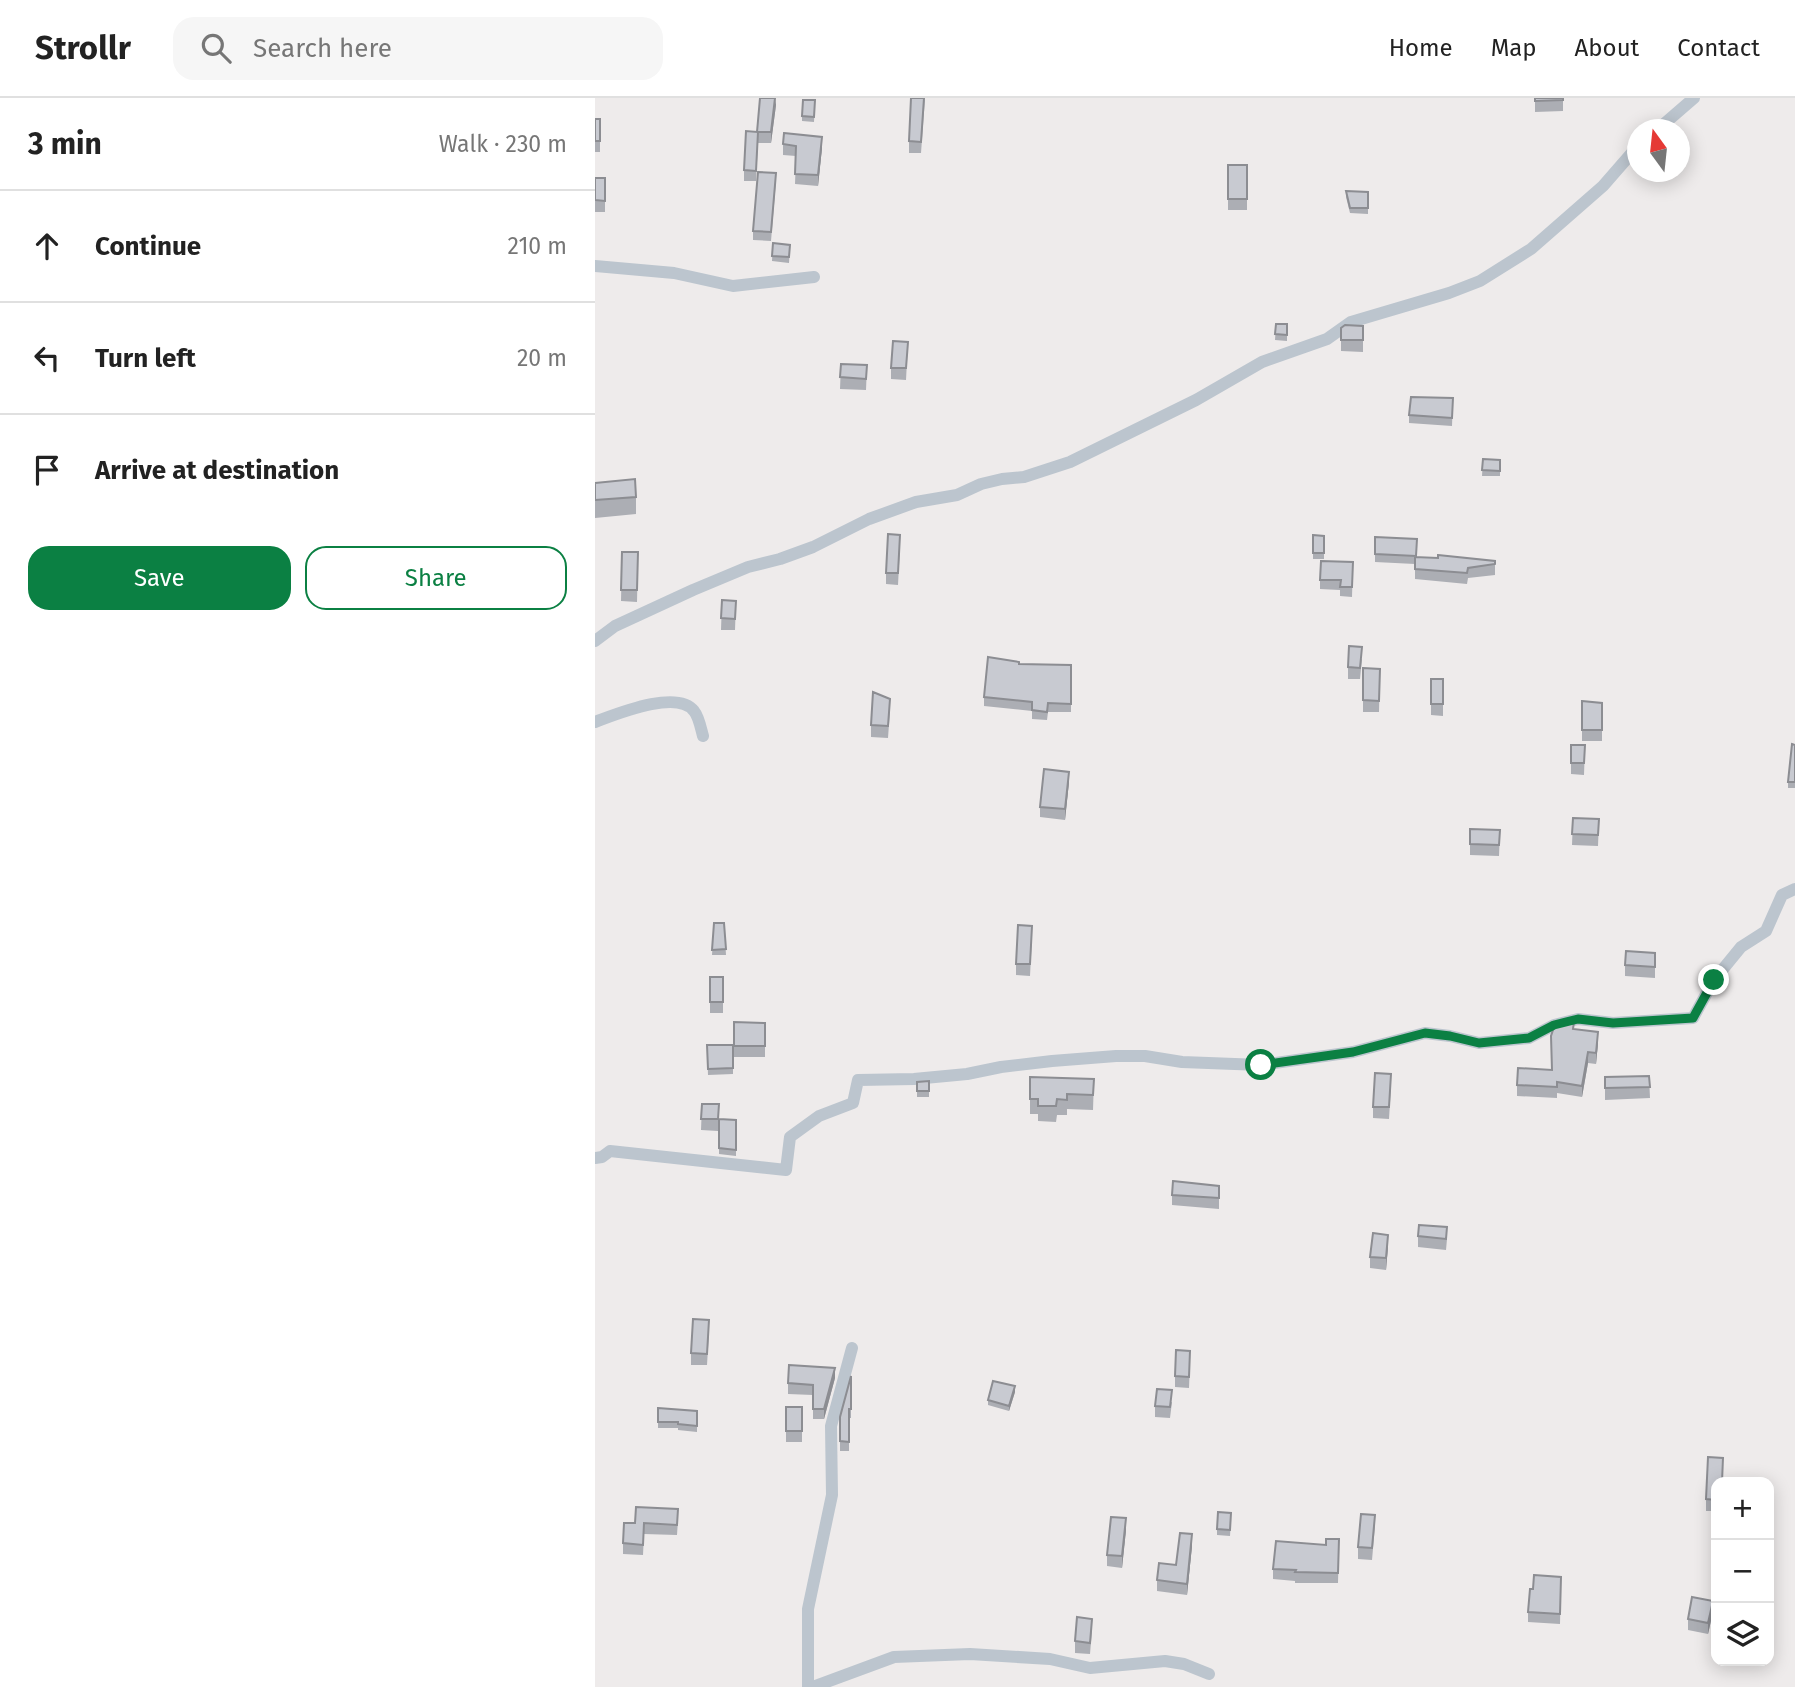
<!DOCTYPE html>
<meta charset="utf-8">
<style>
:root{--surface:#fff;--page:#f6f6f6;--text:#222;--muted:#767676;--line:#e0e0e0;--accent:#0b8043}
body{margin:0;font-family:"Fira Sans",sans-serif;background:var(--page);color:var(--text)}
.controls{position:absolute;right:21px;bottom:21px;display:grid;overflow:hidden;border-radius:14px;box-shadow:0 4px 18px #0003}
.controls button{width:63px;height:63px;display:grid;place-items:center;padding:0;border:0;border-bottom:2px solid var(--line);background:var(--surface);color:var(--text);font:35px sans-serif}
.compass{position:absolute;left:1032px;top:21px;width:63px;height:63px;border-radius:50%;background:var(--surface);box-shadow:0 4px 18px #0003;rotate:345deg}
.stop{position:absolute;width:21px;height:21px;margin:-16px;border:5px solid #0b8043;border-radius:50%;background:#fff}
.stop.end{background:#0b8043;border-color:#fff;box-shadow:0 2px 7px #0008}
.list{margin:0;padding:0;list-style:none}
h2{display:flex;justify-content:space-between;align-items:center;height:91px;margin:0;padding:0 28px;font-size:30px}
h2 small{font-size:23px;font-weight:400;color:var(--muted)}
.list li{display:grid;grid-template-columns:46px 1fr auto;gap:21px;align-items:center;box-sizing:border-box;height:112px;padding:0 28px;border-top:2px solid var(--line)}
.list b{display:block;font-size:26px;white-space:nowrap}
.list em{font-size:23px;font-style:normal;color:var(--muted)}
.actions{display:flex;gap:14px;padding:21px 28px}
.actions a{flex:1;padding:16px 0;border:2px solid var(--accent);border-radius:21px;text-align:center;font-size:24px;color:var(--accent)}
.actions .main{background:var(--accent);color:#fff}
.icon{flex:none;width:38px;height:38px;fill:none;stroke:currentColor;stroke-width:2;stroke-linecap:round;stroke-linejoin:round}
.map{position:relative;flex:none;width:1200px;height:1589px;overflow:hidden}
header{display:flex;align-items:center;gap:42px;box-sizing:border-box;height:98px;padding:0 35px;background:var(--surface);border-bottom:2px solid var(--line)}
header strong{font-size:33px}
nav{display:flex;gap:38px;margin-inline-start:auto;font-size:24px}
.search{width:490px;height:63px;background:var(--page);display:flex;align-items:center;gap:18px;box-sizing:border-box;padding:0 24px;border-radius:21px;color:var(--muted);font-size:26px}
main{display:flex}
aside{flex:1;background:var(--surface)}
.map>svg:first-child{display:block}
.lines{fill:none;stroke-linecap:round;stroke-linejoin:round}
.minor{stroke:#bcc5ce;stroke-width:12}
.wall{fill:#acaeb4}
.shaded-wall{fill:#8c8d92}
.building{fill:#c8cad1;stroke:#8c8d92;stroke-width:2}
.route{stroke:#0b8043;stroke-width:9}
</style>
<header>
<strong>Strollr</strong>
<div class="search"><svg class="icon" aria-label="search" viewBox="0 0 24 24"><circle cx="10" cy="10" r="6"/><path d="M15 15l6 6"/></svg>Search here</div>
<nav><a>Home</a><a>Map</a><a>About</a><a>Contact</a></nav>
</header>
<main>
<aside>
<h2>3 min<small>Walk · 230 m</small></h2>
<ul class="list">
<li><svg class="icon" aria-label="ahead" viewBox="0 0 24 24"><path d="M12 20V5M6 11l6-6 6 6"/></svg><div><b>Continue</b></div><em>210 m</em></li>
<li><svg class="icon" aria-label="left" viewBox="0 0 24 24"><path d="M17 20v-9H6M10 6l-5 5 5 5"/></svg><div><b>Turn left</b></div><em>20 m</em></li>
<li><svg class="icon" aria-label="arrive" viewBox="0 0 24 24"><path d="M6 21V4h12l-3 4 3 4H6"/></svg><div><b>Arrive at destination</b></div></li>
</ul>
<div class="actions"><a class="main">Save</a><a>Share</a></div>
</aside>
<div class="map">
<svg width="1200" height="1589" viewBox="0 0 1200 1589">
<rect width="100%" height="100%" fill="#eeebeb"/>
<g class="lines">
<path class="minor" d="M1062,32L1099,0
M0,168L79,175L138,188L219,179
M0,543L20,528L98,492L153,469L185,461L218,449L274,421L321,404L362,397L386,386L407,381L429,379L475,364L601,302L667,264L732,241L756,224L854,195L885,183L936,151L1008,88L1042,49
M0,624C22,616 82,591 99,613C104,619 106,631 108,638
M0,1060L7,1059L15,1053L191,1072L195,1039L224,1018L258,1005L263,982L319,981L372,976L406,969L457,963L521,958H550L587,964L666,967L758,954L830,935L855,938L884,945L934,940L959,927L983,921L1018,925L1098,920L1119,882L1146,849L1171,833L1187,797L1200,791
M213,1589V1511L237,1397L236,1328L257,1250
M218,1589L299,1559L375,1556L455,1561L495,1570L570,1563L589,1566L614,1576"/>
</g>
<path class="wall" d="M330,0L326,55H314V43Z
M940,0L968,2V13L940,14Z
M220,2L219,24L207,23V18Z
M181,7L176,45H163L161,83H149V72L162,34Z
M0,21H5V54H0Z
M188,46L227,50L223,88L200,86L201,58L188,57Z
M633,67H652V112H633Z
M0,80H10V114H0Z
M181,83L176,143L158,142V133Z
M751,93L773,94V116L755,115L751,99Z
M178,145L195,147L194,165L177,163Z
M681,226H692V243L680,242Z
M768,228V254L746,253V230Z
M313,244L311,282L296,281V270Z
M246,266L272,267L271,292L245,291Z
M858,300L857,328L814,325V317Z
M888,361L905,362V378H887Z
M0,385L41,399V416L0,420Z
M718,437L729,438V461H718Z
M780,439L822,459L900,463V477L873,480L872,486L820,481V466L780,464Z
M305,448L303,487L291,486V475Z
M27,454H43L42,504L26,503Z
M758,464L757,499L745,498V492L725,491V482Z
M127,502L141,503L140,532H126Z
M767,561L765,581H753V569Z
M424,567H476V614H453L452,622L437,621V613L389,608V599Z
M768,570L785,571L784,614H768Z
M836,581H848V618L836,617Z
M987,603L1007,605V643H987Z
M295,612L293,640L276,639V627Z
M976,647H990L989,677L976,676Z
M1200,647V690H1193V684Z
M474,684L470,722L445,719V709Z
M978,720L1004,721L1003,748L977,747Z
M875,731L905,732L904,758L875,757Z
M119,825H129L131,857H117Z
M437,839L435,878L421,877V866Z
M1060,866V880L1030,878V867Z
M115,879H128V915H115Z
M139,924L170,925V959H139Z
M979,931L1003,945L1001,966L993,965L987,999L962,995V1000L922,998V987L957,972Z
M112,947H138V976L113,977Z
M1054,978L1055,1000L1010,1002V979Z
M435,979L499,981L498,1012L472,1011V1017H462L461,1024L443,1023V1016H435Z
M334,983V999H322V984Z
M796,988L794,1021L778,1020V1009Z
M107,1006H124L123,1033L106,1032Z
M124,1021L141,1022V1058L124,1056Z
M624,1088V1111L577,1107V1097Z
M823,1138L852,1141L851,1152L823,1149Z
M793,1148L791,1172L775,1170V1159Z
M114,1234L112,1267H96V1255Z
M595,1264L594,1290L580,1289V1278Z
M240,1280L229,1321H218V1297L193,1296V1285Z
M256,1288V1320H254V1353H245V1319Z
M420,1294L414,1313L393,1307V1302Z
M577,1304L575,1320L560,1319V1308Z
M191,1309H207V1344H191Z
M63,1310L102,1313V1334L83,1332V1330H63Z
M1128,1360L1127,1384H1121V1413H1111V1401Z
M636,1421L635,1438L622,1437V1431Z
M83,1422L82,1437L49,1436L48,1457L28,1456V1445L40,1425Z
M780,1428L777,1462L763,1461V1449Z
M531,1432L527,1470L512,1468V1457Z
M744,1441L743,1485H700V1483L678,1481V1471Z
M597,1448L592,1497L562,1493V1482L581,1467Z
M966,1479L965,1526L933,1524V1514L938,1491Z
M1118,1514L1113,1536L1093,1532V1521Z
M497,1532L495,1556L480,1555V1543Z"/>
<path class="shaded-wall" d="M181,0V7L176,45V34Z
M227,39V50L223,88V77Z
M474,674V684L470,722V711Z
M1003,934V945L1001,966V955Z
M993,954V965L987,999V988Z
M793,1137V1148L791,1172V1160Z
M240,1270V1280L229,1321V1311Z
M420,1288V1294L414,1313V1308Z
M531,1420V1432L527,1470V1458Z
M597,1436V1448L592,1497V1486Z
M1118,1503V1514L1113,1536V1525Z"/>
<path class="building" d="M165,0H180L176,34H163L161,73L149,72L151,33L162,34Z
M316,0H329L326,44L314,43Z
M940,0H968V2L940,3Z
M208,2H220L219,19L207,18Z
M0,21H5V43H0Z
M189,35L227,39L223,77L200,76L201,48L188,46Z
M633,67H652V101H633Z
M163,74L181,75L176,134L158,133Z
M0,80H10V103L0,102Z
M751,93L773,94V110H755Z
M178,145L195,147L194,159L177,158Z
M681,226H692V237L680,236Z
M750,227L768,228V242H746V230Z
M298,243L313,244L311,270H296Z
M246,266L272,267L271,281L245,279Z
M816,299L858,300L857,320L814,317Z
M888,361L905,362V373L887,372Z
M40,381L41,399L0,402V385Z
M293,436L305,437L303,475H291Z
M718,437L729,438V455H718Z
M780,439L822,441L821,458L780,456Z
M27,454H43L42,492H26Z
M843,457L900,463V466L873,470L872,475L820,471V459L843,460Z
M726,463L758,464L757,489H745L746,482H725Z
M127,502L141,503L140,521L126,520Z
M754,548L767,549L765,570L753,569Z
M393,559L424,564V566L476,567V606L453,605L452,614L437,612V604L389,599Z
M768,570L785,571L784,603L768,602Z
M836,581H848V606H836Z
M278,594L295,601L293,628L276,627Z
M987,603L1007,605V632H987Z
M1197,646L1200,647V684H1193Z
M976,647H990L989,665H976Z
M449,671L474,674L470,711L445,709Z
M978,720L1004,721L1003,737L977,736Z
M875,731L905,732L904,747L875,746Z
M119,825H129L131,851L117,852Z
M423,827L437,828L435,866H421Z
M1031,853L1060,855V869L1030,867Z
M115,879H128V904H115Z
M970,923L979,924L978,931L1003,934L1001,955L993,954L987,988L962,984V989L922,987L923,970L957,972L956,938L960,926Z
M139,924L170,925V948H139Z
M112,947H138V970L113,971Z
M780,975L796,976L794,1009H778Z
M1054,978L1055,989L1010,990V979Z
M435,979L499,981L498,997L472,996V1002L462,1001L461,1008H443V1001H435Z
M334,983V993H322V984Z
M107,1006H124L123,1021H106Z
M124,1021L141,1022V1052L124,1050Z
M578,1083L624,1088V1100L577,1097Z
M824,1127L852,1129L851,1141L823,1138Z
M778,1135L793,1137L791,1160L775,1159Z
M98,1221L114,1222L112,1256L96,1255Z
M581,1252L595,1253L594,1279L580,1278Z
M194,1267L240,1270L229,1311H218V1287L193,1285Z
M256,1278V1311H254V1344L245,1343V1319Z
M398,1283L420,1288L414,1308L393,1302Z
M562,1291L577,1292L575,1309L560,1308Z
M191,1309H207V1333H191Z
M63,1310L102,1313V1328L83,1326V1324H63Z
M1113,1359L1128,1360L1127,1384H1121V1402L1111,1401Z
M41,1409L83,1411L82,1427L49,1425L48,1447L28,1445L29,1425H40Z
M623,1414L636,1415L635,1432L622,1431Z
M766,1416L780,1417L777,1450L763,1449Z
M516,1419L531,1420L527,1458L512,1457Z
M585,1435L597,1436L592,1486L562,1482L564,1465L581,1467Z
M731,1441H744L743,1475L700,1474L701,1472L678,1471L681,1443L731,1447Z
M939,1477L966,1479L965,1516L933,1514L935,1491H938Z
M1097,1499L1118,1503L1113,1525L1093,1521Z
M482,1519L497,1521L495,1545L480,1543Z"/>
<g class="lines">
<path class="route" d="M666,967L758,954L830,935L855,938L884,945L934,940L959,927L983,921L1018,925L1098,920L1119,882"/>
</g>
</svg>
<div class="controls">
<button>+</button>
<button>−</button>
<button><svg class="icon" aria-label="layers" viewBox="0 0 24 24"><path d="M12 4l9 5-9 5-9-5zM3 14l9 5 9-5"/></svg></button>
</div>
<svg class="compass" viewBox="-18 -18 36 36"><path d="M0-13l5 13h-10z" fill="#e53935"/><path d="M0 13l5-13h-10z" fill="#767676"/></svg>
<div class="stop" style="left:666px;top:967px"></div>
<div class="stop end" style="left:1119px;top:882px"></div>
</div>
</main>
